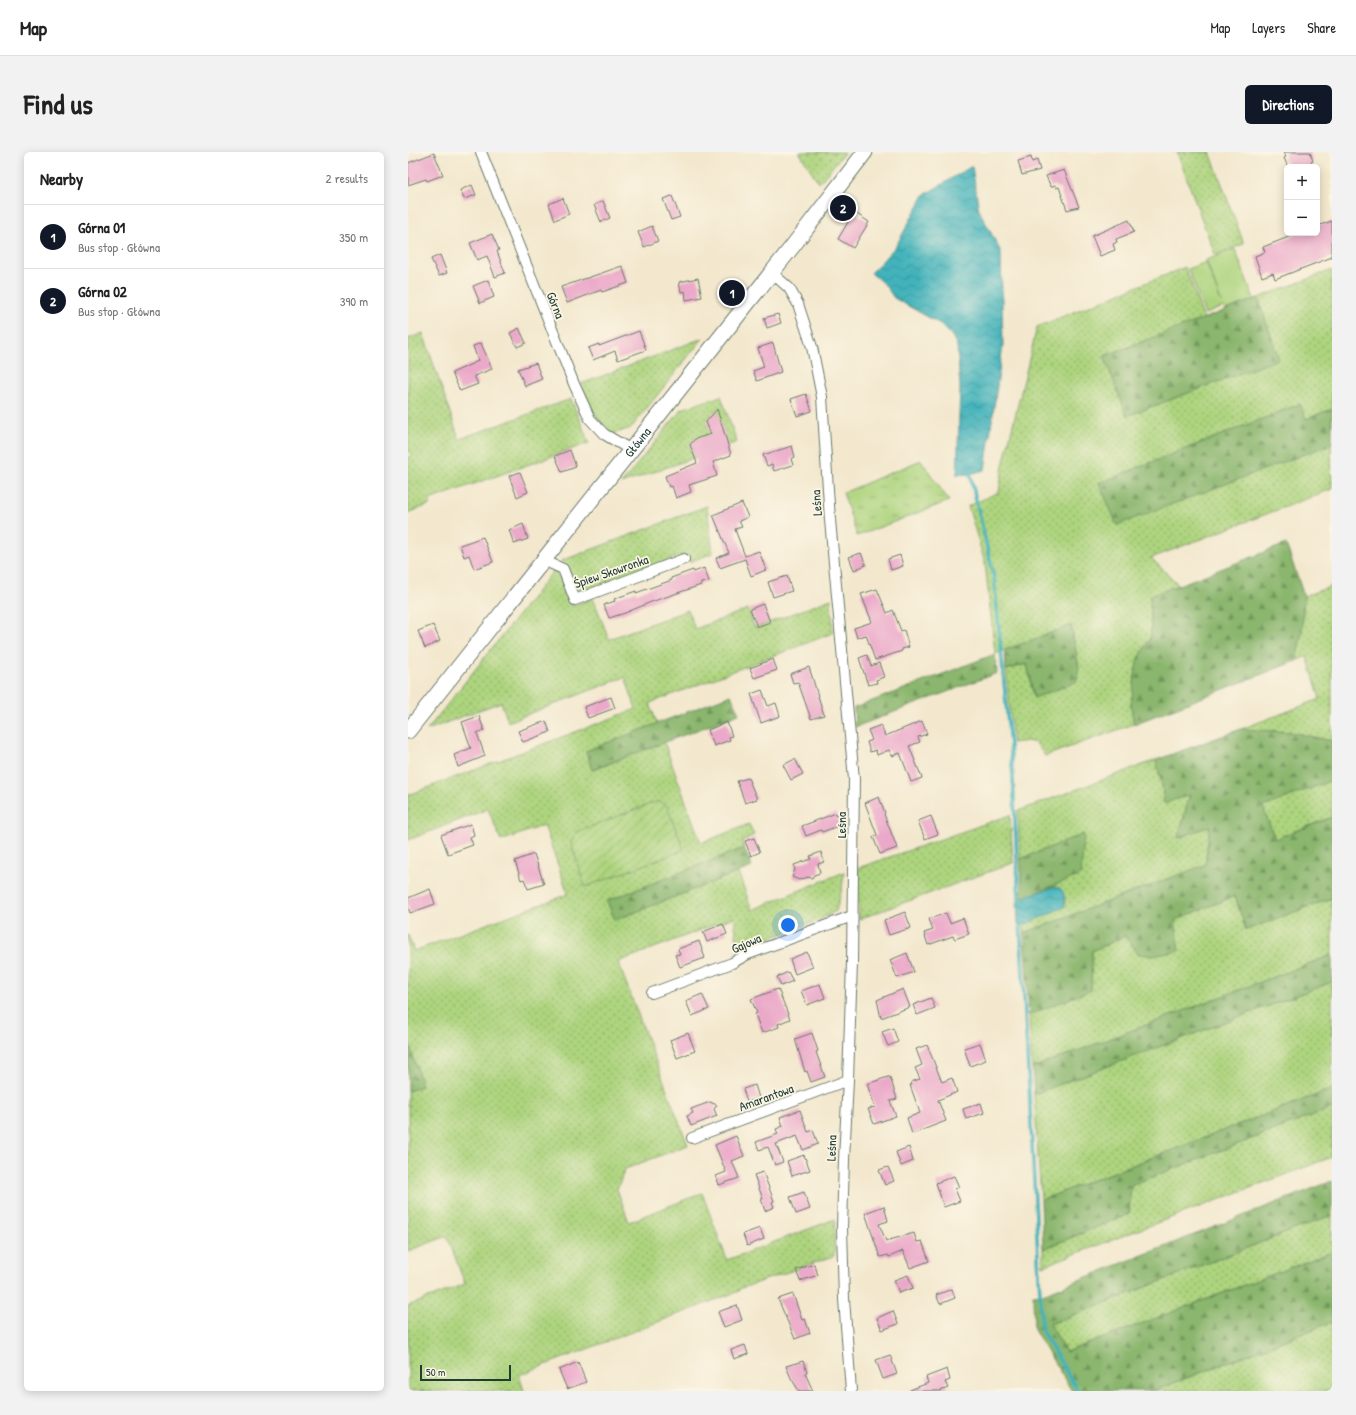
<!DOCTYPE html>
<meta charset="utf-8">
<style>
:root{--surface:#fff;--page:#f2f2f2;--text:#222;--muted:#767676;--line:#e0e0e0;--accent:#111827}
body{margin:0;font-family:"Patrick Hand",sans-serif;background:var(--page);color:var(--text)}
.controls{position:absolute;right:12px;top:12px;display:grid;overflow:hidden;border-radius:6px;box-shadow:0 2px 10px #0003}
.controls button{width:36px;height:36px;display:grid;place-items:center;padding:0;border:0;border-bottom:1px solid var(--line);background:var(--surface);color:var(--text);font:20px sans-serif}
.scale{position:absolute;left:12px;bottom:10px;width:91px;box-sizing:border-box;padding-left:4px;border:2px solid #1f3d34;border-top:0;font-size:11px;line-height:14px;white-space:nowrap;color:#1f3d34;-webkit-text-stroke:3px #fcf5e5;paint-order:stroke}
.you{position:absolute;left:380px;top:773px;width:14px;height:14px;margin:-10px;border:3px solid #fff;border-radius:50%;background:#1a73e8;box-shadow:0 0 0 6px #1a73e833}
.badge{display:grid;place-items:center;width:26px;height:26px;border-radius:50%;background:var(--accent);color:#fff;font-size:13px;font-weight:700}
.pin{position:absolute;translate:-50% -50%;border:2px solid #fff;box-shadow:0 1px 4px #0006}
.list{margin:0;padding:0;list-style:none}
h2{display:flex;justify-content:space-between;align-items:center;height:52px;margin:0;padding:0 16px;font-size:17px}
h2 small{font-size:13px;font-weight:400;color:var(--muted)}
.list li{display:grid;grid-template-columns:26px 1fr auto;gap:12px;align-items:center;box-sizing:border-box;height:64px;padding:0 16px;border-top:1px solid var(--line)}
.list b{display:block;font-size:15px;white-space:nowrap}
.list p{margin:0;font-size:13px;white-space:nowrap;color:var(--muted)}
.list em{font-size:13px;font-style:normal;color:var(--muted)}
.map{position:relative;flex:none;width:924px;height:1239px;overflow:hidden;border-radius:6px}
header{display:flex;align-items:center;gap:24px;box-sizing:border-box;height:56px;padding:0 20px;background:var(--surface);border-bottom:1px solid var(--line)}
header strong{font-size:19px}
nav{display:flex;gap:22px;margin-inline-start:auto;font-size:14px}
.intro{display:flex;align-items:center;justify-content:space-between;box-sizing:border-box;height:96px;padding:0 24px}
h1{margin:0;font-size:28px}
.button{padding:10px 18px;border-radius:6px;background:var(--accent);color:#fff;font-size:14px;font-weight:700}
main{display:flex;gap:24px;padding:0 24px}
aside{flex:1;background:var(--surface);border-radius:6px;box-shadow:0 2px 10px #0003}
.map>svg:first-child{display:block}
.grass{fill:url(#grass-dots);stroke:#668859}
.forest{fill:url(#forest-firs);stroke:#547a50}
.park{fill:url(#park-tufts);stroke:#668859}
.garden{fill:url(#garden-furrows);stroke:#668859}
.pitch{fill:#add47e;stroke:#668859}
.water{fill:url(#water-waves);stroke:#317878}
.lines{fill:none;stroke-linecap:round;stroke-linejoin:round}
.stream{stroke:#43b3bb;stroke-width:3.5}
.building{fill:#eba9c9}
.minor-casing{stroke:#69796a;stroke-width:12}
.secondary-casing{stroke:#69796a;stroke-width:17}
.minor{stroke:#fff;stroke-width:10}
.secondary{stroke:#fff;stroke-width:15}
.labels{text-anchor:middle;stroke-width:3.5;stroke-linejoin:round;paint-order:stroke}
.street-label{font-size:13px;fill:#1f3d34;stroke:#fcf5e5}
</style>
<header>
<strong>Map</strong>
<nav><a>Map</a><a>Layers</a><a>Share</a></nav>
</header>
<div class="intro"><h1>Find us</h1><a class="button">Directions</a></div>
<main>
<aside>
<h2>Nearby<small>2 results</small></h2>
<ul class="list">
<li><span class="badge">1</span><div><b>Górna 01</b><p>Bus stop · Główna</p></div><em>350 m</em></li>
<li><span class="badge">2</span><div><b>Górna 02</b><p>Bus stop · Główna</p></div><em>390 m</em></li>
</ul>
</aside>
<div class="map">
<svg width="924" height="1239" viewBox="0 0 924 1239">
<defs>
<pattern id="grass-dots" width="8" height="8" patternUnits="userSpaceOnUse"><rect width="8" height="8" fill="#add47e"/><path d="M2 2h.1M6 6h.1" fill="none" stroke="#8cad68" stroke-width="1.8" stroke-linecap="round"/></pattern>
<pattern id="forest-firs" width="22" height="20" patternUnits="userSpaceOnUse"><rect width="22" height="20" fill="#8ab66d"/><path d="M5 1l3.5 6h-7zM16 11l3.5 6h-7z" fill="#70955a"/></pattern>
<pattern id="park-tufts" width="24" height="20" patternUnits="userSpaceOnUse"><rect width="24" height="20" fill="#add47e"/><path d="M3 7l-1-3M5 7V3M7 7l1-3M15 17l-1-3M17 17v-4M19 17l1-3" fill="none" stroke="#8cad68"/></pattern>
<pattern id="garden-furrows" width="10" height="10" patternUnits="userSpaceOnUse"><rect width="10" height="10" fill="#add47e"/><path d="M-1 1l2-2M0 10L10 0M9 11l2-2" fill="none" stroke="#8cad68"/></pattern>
<pattern id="water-waves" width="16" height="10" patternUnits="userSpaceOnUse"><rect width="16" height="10" fill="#43b3bb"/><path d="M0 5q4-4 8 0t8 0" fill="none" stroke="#379399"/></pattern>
</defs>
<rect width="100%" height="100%" fill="#fcf5e5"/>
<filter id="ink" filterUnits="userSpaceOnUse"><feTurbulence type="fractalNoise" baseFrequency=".025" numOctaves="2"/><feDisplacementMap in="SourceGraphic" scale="8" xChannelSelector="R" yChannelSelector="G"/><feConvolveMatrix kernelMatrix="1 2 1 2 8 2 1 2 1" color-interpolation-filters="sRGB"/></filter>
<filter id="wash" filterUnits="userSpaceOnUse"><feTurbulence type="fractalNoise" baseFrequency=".012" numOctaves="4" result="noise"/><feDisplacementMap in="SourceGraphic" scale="16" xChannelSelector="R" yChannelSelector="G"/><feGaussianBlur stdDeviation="0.9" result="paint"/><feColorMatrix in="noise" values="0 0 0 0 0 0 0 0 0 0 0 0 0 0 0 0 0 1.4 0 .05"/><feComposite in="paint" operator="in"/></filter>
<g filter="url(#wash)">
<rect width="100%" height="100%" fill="#f3e8ce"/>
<path class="grass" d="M391,0H437L411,31Z
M769,0H802L836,92L807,103Z
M777,115L796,167L696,204L870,207L850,146L924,118V257L898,267L892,252L691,331L923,293L924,337L743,406L771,433L742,444L743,484L729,510L723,553L726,572L637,604L628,591L619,589L605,591L598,518L619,512L626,545L671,516L663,474L587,502L577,411L560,354L591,340L595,313L629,175Z
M15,181L51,287L163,247L181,291L21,348L23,352L0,361V305L3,304L0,295V187Z
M295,186L223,276L202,283L187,263L173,232Z
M313,244L329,290L213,332L274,257Z
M299,354L305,401L281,410L278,402L177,440L169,436L159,415L153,409Z
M146,418L152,426L164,454L185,446L201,487L280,458L287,477L340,457L347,476L423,447L425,481L242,551L249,572L178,599L185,618L256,590L293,691L341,672L346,683L334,689L336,696L199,749L207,768L330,720L344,758L436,720L434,737L428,759L411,768L330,798L326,765L210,810L280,993L217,1017L209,1037L221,1070L294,1041L319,1108L427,1067L426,1104L331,1137V1139L111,1223L116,1239H0V1154L57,1132L39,1084L0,1099V939L14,934L1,892H0V783L6,799L160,742L136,673L93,689L80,657L0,688V643L228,557L217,525L100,570L93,550L19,578Z
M924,434V590L923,589L882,580L833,577L912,547L899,504L888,509L894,479L896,444Z
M748,608L754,633L757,651L782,642L770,686L802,674L797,713L616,781L614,746L676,683L612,707L610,659Z
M924,628V665L867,687L854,655Z
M602,663L605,711L451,767L450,716Z
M827,744L838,778L924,746V803L624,916L621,863L683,838L684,799L717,784L731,802L767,768Z
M924,830V937L633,1048L626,942Z
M924,956V1005L635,1114V1097L721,1062L723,1033Z
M924,1063V1100L658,1200L642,1172Z
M924,1170V1239H745Z"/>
<path class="forest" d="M850,146L871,207L719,264L696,204Z
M892,252L898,267L924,257V292L709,373L691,331Z
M878,392L896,444L894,479L888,509L726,572L723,553L729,510L743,484L742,444Z
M663,473L671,516L668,530L626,546L619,512L598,518L597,498Z
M587,502L589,521L447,575L446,556Z
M323,543L331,562L184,618L178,599Z
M833,577L882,580L924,589V628L855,655L867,687L924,665V746L838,778L827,744L767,768L771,799L745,804L731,802L717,784L684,799L683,838L621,863L616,781L797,713L802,674L770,686L782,643L756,651L754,633L748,608Z
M676,682L673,723L614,746L612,707Z
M336,696L344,715L207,768L199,749Z
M924,803V830L626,942L624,916Z
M1,891L14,934L0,939V892Z
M924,937V956L723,1033L721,1062L635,1097L633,1048Z
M924,1029V1063L642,1172L658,1200L924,1100V1170L745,1239H664L626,1178L625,1143L635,1142Z"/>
<path class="park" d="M513,308L541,349L449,384L435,341Z"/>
<path class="garden" d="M250,649L259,654L276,698L177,735L163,691L168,680Z"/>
<path class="pitch" d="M827,97L846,147L817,158L815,155L797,162L780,117L798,110L813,150L798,108Z"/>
<path class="water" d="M564,14L571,58L593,100L595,193L577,318L562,322L549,323L552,235L549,194L544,184L534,173L486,146L477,133L463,121L488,94L516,43Z
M646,735L652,736C657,741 658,748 656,755L614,774L610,772L609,751L612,746Z"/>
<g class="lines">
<path class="stream" d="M562,322L586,425L605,625L611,751
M612,769L634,1179L670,1239"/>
</g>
<g id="blocks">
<path class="building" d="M876,0H902L905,9L903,10L904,15H880L876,6L878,5Z
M26,1L35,23L19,29L18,27L0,33V11Z
M623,5L624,10L629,8L632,18L614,23L610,9Z
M656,18L671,55L659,58L651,35L648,36L647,33L643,35L638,24Z
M64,33L68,43L56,47L52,38Z
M264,44L272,65L263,68L255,47Z
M155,46L161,62L147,68L141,52Z
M195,49L202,66L193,70L186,53Z
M446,60L461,70L445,96L430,87Z
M721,68L726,80L708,87L709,90L705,92L707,98L692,104L684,84Z
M924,69V105L867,127L865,121L854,125L847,104L857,100L855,95L891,81H909V74Z
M244,74L250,89L236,95L230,80Z
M84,82L91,98L89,99L97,121L87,125L79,104L69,108L62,91Z
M32,103L39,121L31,124L23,107Z
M214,114L220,131L194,140L193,138L159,151L153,135Z
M290,126L294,145L278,148L277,139L273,140L271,130Z
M80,128L86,145L72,151L65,134Z
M370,162L373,171L359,176L356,166Z
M111,176L118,191L109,195L102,181Z
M231,179L238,198L210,208L207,199L185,208L180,196L191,192V194Z
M73,191L84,217L66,224L70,232L52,239L44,221L70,209L65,194Z
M365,191L373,220L349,229L345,219L356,215L350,196Z
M128,211L134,227L117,234L110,217Z
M398,242L404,259L389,264L383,247Z
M309,257L323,303L305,310L309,324L281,333L283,340L268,346L264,334L261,335L257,324L289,311L282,293L287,287L303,282L298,270Z
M384,294L387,305L383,307L385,313L366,319L364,312L359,314L355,303Z
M162,298L168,315L154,320L147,304Z
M112,320L120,340L109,345L101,324Z
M334,351L340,365L331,369L334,375L327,377L329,383L337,404L351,399L358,418L343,424L337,407L312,416L308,406L321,401L305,363Z
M115,372L120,387L106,392L101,378Z
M75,385L85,410L66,417L61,403L56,405L52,393Z
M453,401L458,413L446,418L441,405Z
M492,403L495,414L483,418L480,407Z
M296,416L301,429L293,431V433L243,450L217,461L201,466L196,453L207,449L206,447L228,439V441L264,428L263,426L285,418L286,420Z
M379,424L384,439L365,445L360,430Z
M469,437L479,461L485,458L493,479L496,478L501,495L494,497V499L467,508L458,483L449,486L446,476L464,470L453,442Z
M355,452L362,470L349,475L342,457Z
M25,473L32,489L17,496L10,479Z
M459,503L463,514L471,511L476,525L468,528L469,531L460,533L451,506Z
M365,507L369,518L346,526L342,516Z
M401,515L416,563L403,567L390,530L385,531L382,522Z
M354,538L360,554L368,551L372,564L353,571L343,542Z
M203,545L207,556L180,566L176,555Z
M71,564L76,578L69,581L77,604L50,615L46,603L63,596L54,570Z
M138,569L142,580L115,590L110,579Z
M514,569L519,582L510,585L512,590L501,594L514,626L503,630L492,601L484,604L481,598L469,603L468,598L462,600L459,590L464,588L460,578L473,573L477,584Z
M319,570L324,584L321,585L322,588L306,594L300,578Z
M387,607L395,622L383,628L375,613Z
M340,626L349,647L337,651L329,629Z
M471,645L477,661L476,662L489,696L472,702L465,685L469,683L457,651Z
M428,661L433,673L414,680L413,678L398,684L394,674Z
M523,664L530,682L517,687L510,669Z
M63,672L66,683L62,685L65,693L40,702L33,683Z
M346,686L352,700L343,704L337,689Z
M413,700L416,710L410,712L412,721L406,723L404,726L400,725L391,728L384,725L387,718L386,713L403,707L402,704Z
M126,702L136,732L120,737L116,727L113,728L107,709Z
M22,737L27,752L2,761L0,755V746Z
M497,760L503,776L481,783L476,768Z
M538,761L542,771L555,766L561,782L547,787L545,784L520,793L516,781L525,778L521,767Z
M315,772L319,782L299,790L295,780Z
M291,789L297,806L272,815L267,803L272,802L270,797Z
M399,800L405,815L387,822L382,807Z
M499,801L506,820L489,826L482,808Z
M380,820L385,829L373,834L369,825Z
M412,832L417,846L399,853L393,839Z
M370,837L382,867L370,872L371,875L354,881L347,862L349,861L343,847Z
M495,837L502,855L473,866L469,848Z
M294,842L301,857L284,864L278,849Z
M523,846L527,856L509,863L505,853Z
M485,876L490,890L480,894L474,880Z
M280,881L287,899L269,906L262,888Z
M404,881L410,899L408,900L417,925L403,930L399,919L397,920L387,887Z
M572,891L578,908L562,914L556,896Z
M519,893L534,930L544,926L549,940L530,948L538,969L504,982L499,966L512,961L502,933H504L503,930L512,927L507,916L514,913L508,897Z
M480,925H482L489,947L482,949L488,964L466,972L460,957L467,955L459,932Z
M347,933L351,946L339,950L335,937Z
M302,950L309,953L306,957L309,964L283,974L279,964L285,961L283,957Z
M573,951L576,961L558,967L555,957Z
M392,958L400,980L405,978L410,992L395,998L389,984L368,992L375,1010L367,1013L360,995L351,998L348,990L370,982L368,977L375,974L372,965Z
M328,984L336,1004L324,1009L331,1026L311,1033L308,1024L318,1020L307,993Z
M501,995L505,1009L493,1014L488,1000Z
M396,1003L402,1018L384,1024L379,1009Z
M480,1015L486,1029L477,1033L471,1018Z
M355,1020L366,1049L364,1050L366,1055L357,1059L353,1047H355L346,1023Z
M546,1024L551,1035L547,1037L552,1049L536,1055L528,1031Z
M396,1040L402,1057L388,1062L382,1045Z
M476,1054L480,1069L471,1072L478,1089L506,1081L509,1090L514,1089L521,1109L502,1116L495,1099L481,1105L480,1103L472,1105L457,1061Z
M352,1076L356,1087L339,1094L335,1082Z
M406,1112L410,1123L392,1129L388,1118Z
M500,1123L505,1136L491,1141L486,1128Z
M544,1137L547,1146L532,1152L528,1143Z
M385,1142L394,1168L397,1167L402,1181L387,1187L370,1147Z
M329,1153L334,1168L316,1175L310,1160Z
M485,1159L490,1172L474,1178L469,1166Z
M337,1193L340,1202L326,1207L323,1198Z
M482,1203L489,1222L475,1227L468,1208Z
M395,1209L399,1220L397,1221L405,1239H391L383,1226L378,1214Z
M170,1210L178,1230L159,1237L151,1218Z
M539,1217L542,1228L537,1230L540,1236L532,1239H502V1238L520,1231L518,1225Z"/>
</g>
</g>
<g filter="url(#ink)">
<use href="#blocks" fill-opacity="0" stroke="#69796a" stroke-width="1"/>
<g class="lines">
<defs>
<path id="minor" d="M73,0L166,232L182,267L196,282L223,298
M364,121L381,136L390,152L404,195L414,245L422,368L446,627L444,811L440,928L436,1008L434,1076L436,1147L443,1239
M135,408L155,417L167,448L276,407
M244,841L324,811L340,802L444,764
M284,986L440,928"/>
<g id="secondary">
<path id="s1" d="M0,579L384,95L457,0"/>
</g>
</defs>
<use href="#minor" class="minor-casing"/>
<use href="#secondary" class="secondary-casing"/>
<use href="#minor" class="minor"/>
<use href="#secondary" class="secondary"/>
</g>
</g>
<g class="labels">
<g class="street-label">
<text transform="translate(148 153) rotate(68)" y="5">Górna</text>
<text dy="5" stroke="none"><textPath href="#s1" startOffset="369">Główna</textPath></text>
<text transform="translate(408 351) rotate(-94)" y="5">Leśna</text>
<text transform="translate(203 419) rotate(-19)" y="5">Śpiew Skowronka</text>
<text transform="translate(433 673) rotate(-90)" y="5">Leśna</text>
<text transform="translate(338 791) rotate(-24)" y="5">Gajowa</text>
<text transform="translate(358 945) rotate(-20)" y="5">Amarantowa</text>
<text transform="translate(423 996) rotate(-88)" y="5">Leśna</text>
</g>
</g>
</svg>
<div class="controls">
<button>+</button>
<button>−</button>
</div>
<div class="scale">50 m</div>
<div class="you"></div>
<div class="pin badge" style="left:324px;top:141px">1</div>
<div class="pin badge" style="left:435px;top:56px">2</div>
</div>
</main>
